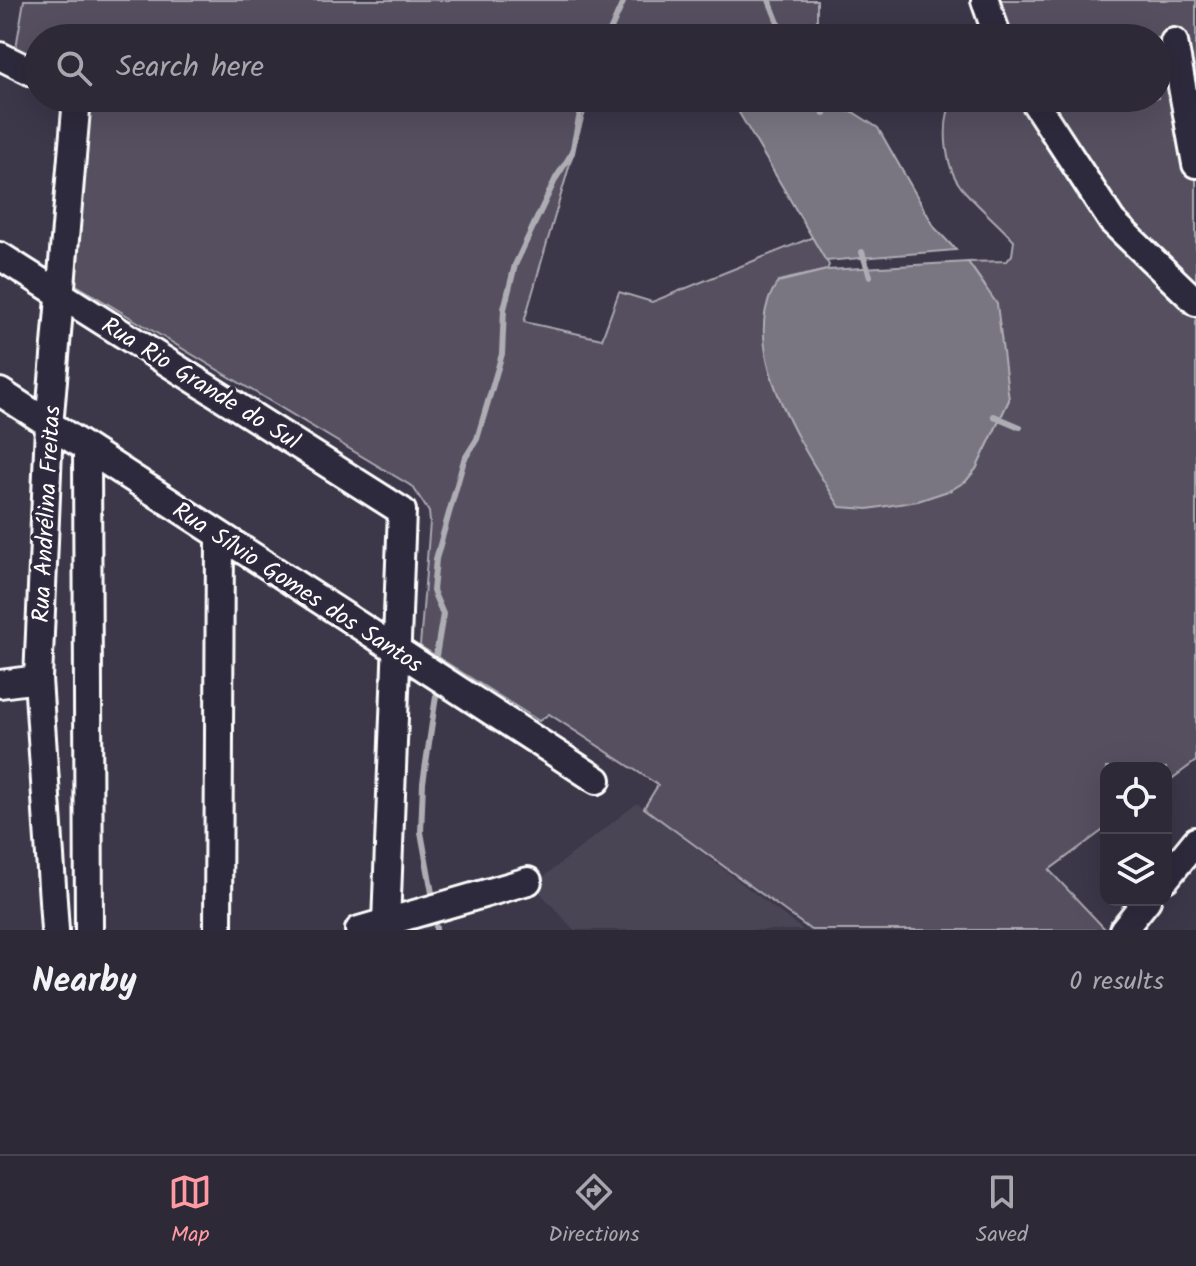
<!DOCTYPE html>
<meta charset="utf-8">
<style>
:root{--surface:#2d2937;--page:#393542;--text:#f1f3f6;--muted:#a7a6ad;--line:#484552;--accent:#ff9aa2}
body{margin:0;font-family:Kalam,sans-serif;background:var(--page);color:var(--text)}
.controls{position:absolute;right:24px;bottom:24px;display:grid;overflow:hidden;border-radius:16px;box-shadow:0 8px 32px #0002}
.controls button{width:72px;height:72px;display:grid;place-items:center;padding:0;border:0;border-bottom:2px solid var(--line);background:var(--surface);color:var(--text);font:40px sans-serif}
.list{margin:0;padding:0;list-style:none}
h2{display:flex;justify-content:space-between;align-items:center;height:104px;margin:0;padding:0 32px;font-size:34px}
h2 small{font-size:26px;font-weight:400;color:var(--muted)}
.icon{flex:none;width:44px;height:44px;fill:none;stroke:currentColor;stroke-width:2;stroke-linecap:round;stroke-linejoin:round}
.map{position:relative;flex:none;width:1196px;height:930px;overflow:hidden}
.search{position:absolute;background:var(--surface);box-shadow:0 8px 32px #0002;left:24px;right:24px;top:24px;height:88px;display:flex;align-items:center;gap:20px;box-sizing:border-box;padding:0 28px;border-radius:44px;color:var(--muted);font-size:30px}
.sheet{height:224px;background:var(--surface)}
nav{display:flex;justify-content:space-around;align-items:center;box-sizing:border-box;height:112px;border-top:2px solid var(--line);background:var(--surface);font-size:22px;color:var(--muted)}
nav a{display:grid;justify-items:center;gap:4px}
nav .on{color:var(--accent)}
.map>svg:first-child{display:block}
.built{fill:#494455}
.green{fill:#555060;stroke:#aaa8b0;stroke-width:2}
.water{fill:#797682;stroke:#afadb4;stroke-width:2}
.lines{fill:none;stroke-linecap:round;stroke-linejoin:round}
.stream{stroke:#afadb4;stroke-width:6}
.minor-casing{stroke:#fff;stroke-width:32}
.minor{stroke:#2f2a3d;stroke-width:26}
.labels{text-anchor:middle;stroke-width:7;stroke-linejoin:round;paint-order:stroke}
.street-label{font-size:24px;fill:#fff;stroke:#2f2a3d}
</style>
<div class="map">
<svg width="1196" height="930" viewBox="0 0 1196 930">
<rect width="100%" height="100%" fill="#3c3749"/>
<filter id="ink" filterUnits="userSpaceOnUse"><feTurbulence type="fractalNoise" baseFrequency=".0125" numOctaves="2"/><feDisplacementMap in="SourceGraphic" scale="16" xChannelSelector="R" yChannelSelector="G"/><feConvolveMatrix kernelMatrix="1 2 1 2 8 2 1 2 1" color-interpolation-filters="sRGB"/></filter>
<g filter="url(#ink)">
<path class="built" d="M637,803L803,930H574L533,885Z"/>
<path class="green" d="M24,0H817V38H38V69L15,54Z
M981,0H1196V86L1192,93L1196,118V761L1166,783V768H1106V828L1049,870L1106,930H811L644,808L658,785L549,714L539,721L420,646L430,522L429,512L413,487L73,283L79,226L84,102L79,98H589L524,322L602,339L619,292L652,302L813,237L829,265L827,270L778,281L966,481L976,469L1009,400L985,286L968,262L1007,261L1012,255L1014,241C998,223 977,206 961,187C944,165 941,123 953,98H1158V38H996Z"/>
<path class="water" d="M783,98L817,108L853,112L878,128L935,228L956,250L826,261L738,111L745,99Z
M968,262L997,304L1009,400L976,469L966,481L951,490L918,501L868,509L840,507C806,453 733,345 778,282L827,270Z"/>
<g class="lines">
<path class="stream" d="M769,0L784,38
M607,38L624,0
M820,98L824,114
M862,252L870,276
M994,416L1020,427
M436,656L443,614L433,591L436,559L464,460L477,439L502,354L504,309L515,265L556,178L572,153L583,98
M432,893L421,832L423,783L436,696
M436,927V930"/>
<defs>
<path id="minor" d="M985,0L998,38
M1174,42L1196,164
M0,56L38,75
M1032,98L1112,221L1196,302
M0,256L402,511L386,923L391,930
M0,392L597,780
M87,452L89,930
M0,684L38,679
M1166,878L1196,841
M55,930L38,679L49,427L77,98
M218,930L220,537
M359,930L528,881
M1123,930L1147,900"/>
</defs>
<use href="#minor" class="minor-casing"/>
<use href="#minor" class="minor"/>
</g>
</g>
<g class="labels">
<g class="street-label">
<text transform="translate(201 383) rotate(32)" y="8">Rua Rio Grande do Sul</text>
<text transform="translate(46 514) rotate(-87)" y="8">Rua Andrélina Freitas</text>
<text transform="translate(298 587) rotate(33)" y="8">Rua Sílvio Gomes dos Santos</text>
</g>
</g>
</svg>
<div class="controls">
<button><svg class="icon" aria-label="locate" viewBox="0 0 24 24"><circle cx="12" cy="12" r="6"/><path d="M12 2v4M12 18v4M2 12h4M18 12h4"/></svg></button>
<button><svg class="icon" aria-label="layers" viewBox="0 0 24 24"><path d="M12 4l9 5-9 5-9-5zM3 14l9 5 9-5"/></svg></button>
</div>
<div class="search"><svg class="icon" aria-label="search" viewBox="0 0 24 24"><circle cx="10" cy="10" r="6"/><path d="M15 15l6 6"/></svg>Search here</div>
</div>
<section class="sheet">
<h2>Nearby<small>0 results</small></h2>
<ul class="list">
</ul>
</section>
<nav>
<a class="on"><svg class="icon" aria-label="map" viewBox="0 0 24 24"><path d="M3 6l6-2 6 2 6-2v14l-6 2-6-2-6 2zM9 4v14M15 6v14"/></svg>Map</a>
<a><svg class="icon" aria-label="directions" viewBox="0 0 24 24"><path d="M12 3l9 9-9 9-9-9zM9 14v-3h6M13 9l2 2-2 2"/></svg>Directions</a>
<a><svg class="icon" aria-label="saved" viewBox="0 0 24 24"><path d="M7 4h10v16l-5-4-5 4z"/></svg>Saved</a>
</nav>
